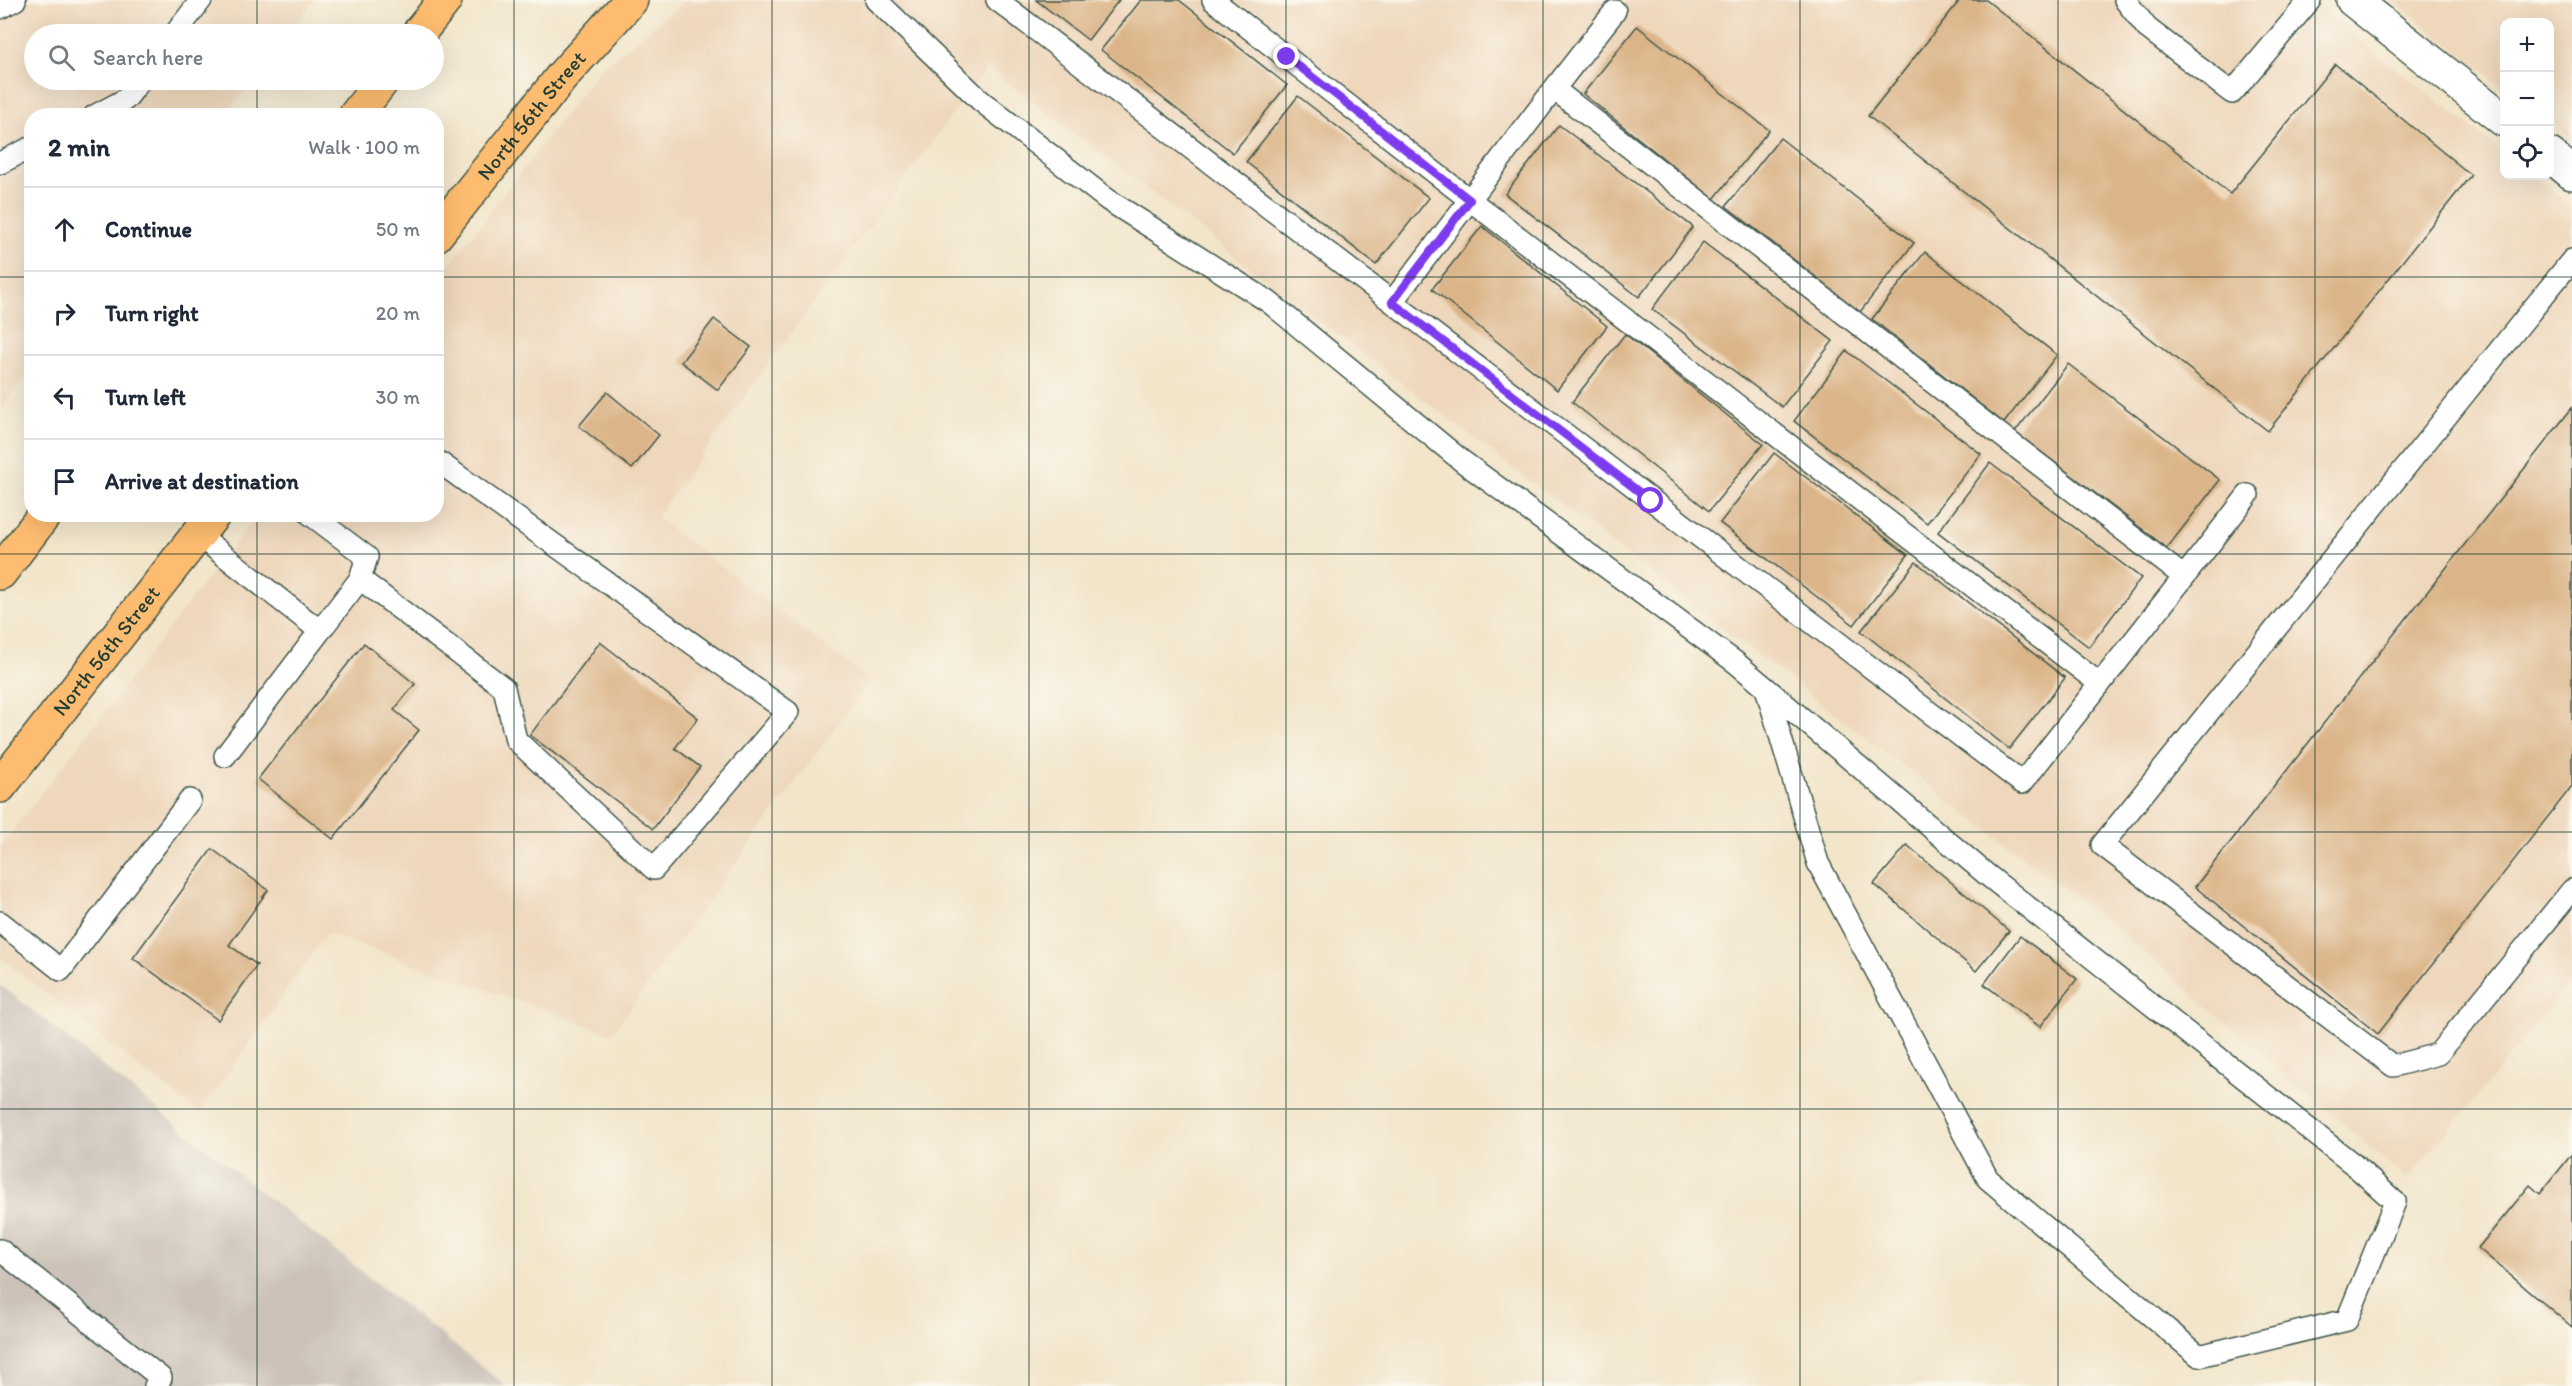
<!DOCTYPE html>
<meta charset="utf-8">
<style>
:root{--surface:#fff;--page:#f6f6f7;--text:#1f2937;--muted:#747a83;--line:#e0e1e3}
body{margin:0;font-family:Itim,sans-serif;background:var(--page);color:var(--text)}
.controls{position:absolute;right:18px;top:18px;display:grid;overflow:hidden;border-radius:12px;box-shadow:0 6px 24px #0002}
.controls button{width:54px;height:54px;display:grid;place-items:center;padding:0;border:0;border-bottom:2px solid var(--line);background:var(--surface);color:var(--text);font:30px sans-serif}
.stop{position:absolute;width:18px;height:18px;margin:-14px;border:4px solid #7c3aed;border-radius:50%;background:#fff}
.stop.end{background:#7c3aed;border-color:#fff;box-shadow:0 2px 6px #0008}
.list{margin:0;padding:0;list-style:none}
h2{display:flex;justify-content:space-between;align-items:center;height:78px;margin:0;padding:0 24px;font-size:26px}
h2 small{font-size:20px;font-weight:400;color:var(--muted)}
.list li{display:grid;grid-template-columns:39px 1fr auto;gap:18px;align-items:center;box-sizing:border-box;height:84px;padding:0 24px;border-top:2px solid var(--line)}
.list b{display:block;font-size:22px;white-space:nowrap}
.list em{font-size:20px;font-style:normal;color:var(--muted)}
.icon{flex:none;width:33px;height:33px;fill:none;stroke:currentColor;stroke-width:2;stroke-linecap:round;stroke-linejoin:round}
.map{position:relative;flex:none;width:2572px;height:1386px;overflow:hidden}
.search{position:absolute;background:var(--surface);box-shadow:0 6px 24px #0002;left:24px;top:24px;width:420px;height:66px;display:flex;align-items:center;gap:15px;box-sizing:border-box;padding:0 21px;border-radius:33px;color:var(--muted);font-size:22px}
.panel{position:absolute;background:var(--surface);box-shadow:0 6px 24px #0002;left:24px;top:108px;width:420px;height:414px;border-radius:24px}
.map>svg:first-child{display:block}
.built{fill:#eed7bb}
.industrial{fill:#ccc2b9}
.building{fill:#dbb589}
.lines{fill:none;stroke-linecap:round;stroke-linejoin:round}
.lane-casing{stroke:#3f564a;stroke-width:24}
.street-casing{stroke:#3f564a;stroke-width:36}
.primary-casing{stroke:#3f564a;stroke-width:36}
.lane{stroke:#fff;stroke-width:21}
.street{stroke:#fff;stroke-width:33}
.primary{stroke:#fdbc70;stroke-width:33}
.route{stroke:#7c3aed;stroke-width:8}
.grid{fill:none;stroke:#1f3d34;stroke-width:1.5;stroke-opacity:0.55}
.labels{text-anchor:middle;stroke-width:6;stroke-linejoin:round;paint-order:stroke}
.street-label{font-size:21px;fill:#1f3d34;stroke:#fbf7ec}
</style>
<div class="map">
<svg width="2572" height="1386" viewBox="0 0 2572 1386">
<rect width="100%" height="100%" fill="#fbf7ec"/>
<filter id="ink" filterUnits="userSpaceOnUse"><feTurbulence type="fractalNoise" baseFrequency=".0167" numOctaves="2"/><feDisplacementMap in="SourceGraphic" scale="12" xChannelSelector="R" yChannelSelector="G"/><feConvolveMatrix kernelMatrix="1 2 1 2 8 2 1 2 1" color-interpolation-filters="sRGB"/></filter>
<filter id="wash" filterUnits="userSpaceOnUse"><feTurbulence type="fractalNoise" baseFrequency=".008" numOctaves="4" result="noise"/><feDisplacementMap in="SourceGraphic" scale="24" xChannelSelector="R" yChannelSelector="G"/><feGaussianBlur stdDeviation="1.35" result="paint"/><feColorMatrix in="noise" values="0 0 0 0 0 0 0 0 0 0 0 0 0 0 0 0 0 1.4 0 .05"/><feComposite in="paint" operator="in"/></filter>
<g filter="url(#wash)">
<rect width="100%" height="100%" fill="#f2e5ca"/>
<path class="built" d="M0,0H314L288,34H34V80H253L226,115L32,116L31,369L0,410Z
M686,0H2315L2358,39L2504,153V176H2533L2572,206V980L2408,1180L2116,928L987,67L656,517L870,680L612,1034L327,933L199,1114L0,957V847L257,515L436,514L437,281L599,70Z
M2393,0H2572V141L2550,123V22H2504V88Z"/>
<path class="industrial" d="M0,985L506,1386H0Z"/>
<g id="blocks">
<path class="building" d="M1036,0H1119L1088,40Z
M1141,0H1179L1287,85L1233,153L1101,50Z
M1960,0H1986L2230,194L2335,64L2471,175L2268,431L1868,116Z
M1637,26L1769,130L1714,199L1583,94Z
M1298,96L1429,198L1376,265L1246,162Z
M1559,125L1693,227L1639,297L1505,194Z
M1780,138L1914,243L1860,312L1726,206Z
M1482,226L1607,326L1557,390L1432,289Z
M1703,242L1833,341L1782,407L1652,309Z
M1925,252L2057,355L2004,423L1872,319Z
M714,319L751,347L718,390L681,362Z
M1625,334L1763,444L1709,511L1572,402Z
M1847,351L1981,454L1927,523L1794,421Z
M2068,364L2220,480L2167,548L2015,432Z
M607,392L659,435L632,469L579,426Z
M2572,408V786L2378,1034L2195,887Z
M1774,453L1908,555L1854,625L1720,523Z
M1990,463L2141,578L2089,647L1938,532Z
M1916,562L2065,678L2009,749L1861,631Z
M600,642L698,718L675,748L700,767L653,829L530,735Z
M364,643L415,684L394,710L419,730L333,839L258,779Z
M1907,845L2009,931L1976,971L1874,884Z
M212,849L268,890L229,945L257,965L218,1020L133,958Z
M2020,936L2077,979L2040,1027L1984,984Z
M2572,1154V1327L2478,1248L2530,1185L2540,1194Z"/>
</g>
</g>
<g filter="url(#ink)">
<use href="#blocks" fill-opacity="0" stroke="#3f564a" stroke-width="1.5"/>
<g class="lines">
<defs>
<path id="lane" d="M876,0L981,101L1108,200L1269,302L1462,461L1735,662L1766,688L1986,874L2353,1164L2395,1202L2347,1320L2199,1356L1988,1179L1818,863L1766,688
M997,0L2022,783L2184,577L1554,89L1392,302
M1213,0L1470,200L2100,684
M2125,0L2147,28L2232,93L2310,0
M0,8L15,0
M175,34L201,0
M1554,89L1615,11
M94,116L126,99L141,80
M0,163L32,147
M2572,260L2102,845L2393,1066L2438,1054L2572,890
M310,514L367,557L360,579
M198,535L320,631L360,579L504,688L516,740L654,869L788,712L436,460
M2184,577L2248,495
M225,756L320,631
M0,922L61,970L190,800
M0,1250L161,1378L155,1386"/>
<path id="street" d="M2353,0L2504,120
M2550,155L2572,173"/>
<g id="primary">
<path d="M418,34L445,0"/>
<path d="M355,116L383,80"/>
<path id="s1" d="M436,235L564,74L631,0"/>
<path d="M0,573L45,514"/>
<path id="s2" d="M0,786L214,514"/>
</g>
</defs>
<use href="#lane" class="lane-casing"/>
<use href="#street" class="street-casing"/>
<use href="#primary" class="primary-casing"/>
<use href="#lane" class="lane"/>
<use href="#street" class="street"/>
<use href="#primary" class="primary"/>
</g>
</g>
<g class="lines" filter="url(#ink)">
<path class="route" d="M1287,57L1470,200L1392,302L1651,501"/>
</g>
<path class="grid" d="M257,0V34M514,0V1386M772,0V1386M1029,0V1386M1286,0V1386M1543,0V1386M1800,0V1386M2058,0V1386M2315,0V1386M257,80V116M0,277H32M436,277H2572M257,514V1386M0,554H2572M0,832H2572M0,1109H2572"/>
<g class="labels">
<g class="street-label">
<text dy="7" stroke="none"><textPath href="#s1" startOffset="153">North 56th Street</textPath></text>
<text dy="7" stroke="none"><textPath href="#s2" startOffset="172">North 56th Street</textPath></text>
</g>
</g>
</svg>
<div class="controls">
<button>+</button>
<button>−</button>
<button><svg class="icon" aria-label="locate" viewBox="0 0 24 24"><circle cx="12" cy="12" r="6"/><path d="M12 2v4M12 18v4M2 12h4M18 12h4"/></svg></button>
</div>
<div class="stop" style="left:1651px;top:501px"></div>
<div class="stop end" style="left:1287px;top:57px"></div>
<div class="search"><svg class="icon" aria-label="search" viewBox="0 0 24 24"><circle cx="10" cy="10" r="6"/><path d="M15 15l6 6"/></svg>Search here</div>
<section class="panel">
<h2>2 min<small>Walk · 100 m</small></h2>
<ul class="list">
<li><svg class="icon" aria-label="ahead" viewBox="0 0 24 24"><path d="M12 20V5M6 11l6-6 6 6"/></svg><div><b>Continue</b></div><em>50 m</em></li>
<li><svg class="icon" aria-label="right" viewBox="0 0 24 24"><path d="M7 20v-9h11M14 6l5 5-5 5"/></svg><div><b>Turn right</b></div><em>20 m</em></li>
<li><svg class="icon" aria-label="left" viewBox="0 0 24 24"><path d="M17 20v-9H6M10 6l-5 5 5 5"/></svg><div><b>Turn left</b></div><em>30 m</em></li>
<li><svg class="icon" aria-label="arrive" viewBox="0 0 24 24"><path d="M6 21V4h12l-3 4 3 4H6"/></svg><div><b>Arrive at destination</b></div></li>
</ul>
</section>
</div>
